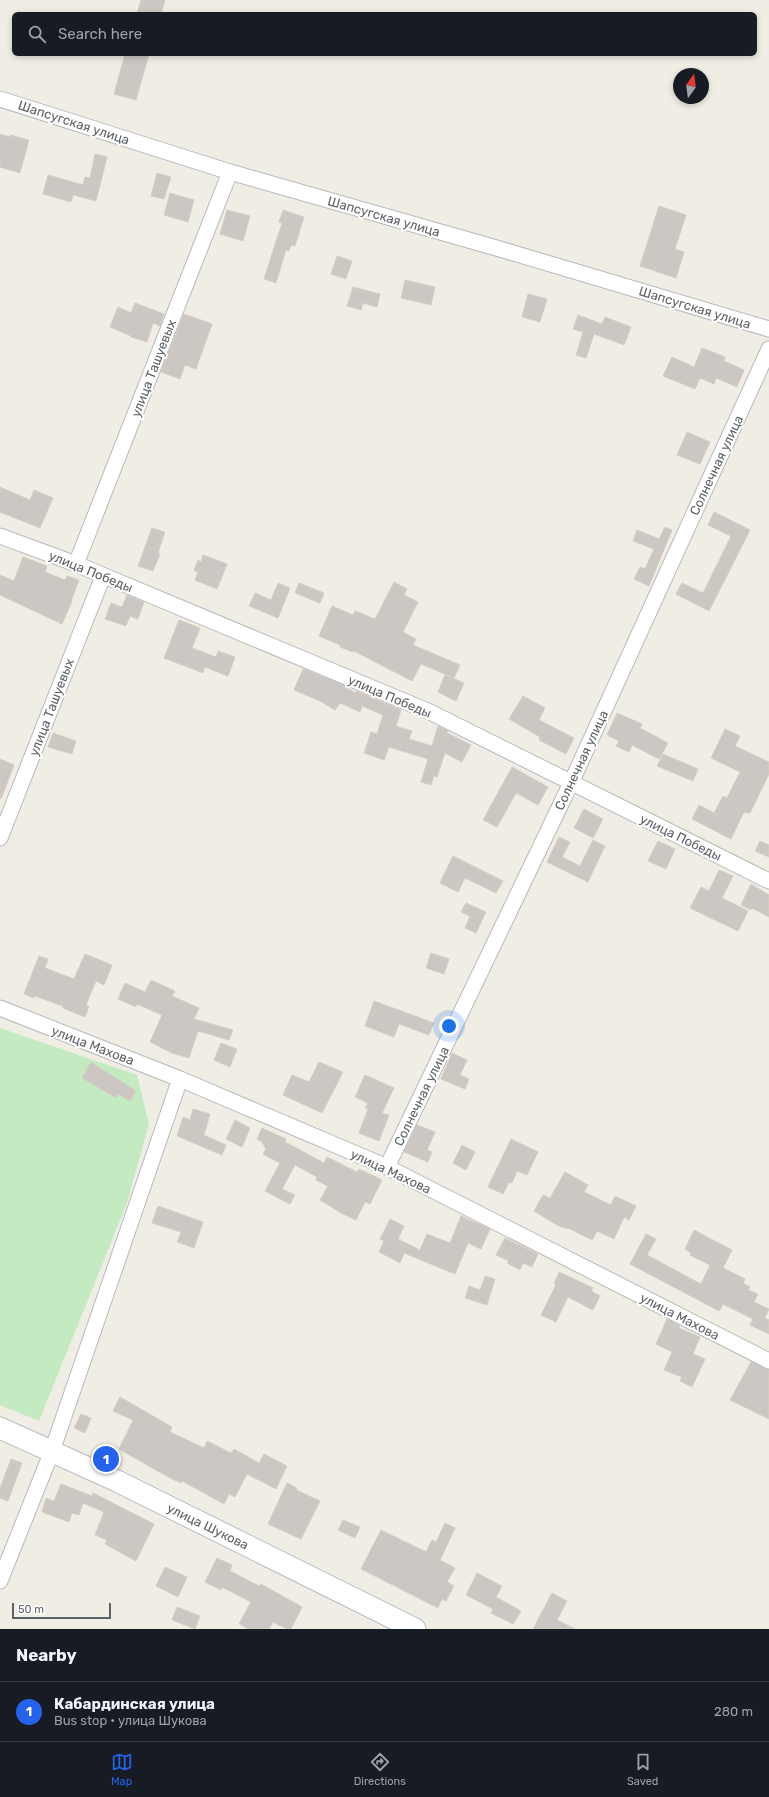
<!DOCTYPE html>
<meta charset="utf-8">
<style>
:root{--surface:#171b24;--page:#20242c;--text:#f1f3f6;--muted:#9ea1a6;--line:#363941;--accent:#2563eb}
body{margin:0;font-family:Rubik,sans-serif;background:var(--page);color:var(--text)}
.compass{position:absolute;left:673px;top:68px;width:36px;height:36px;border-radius:50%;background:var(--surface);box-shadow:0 2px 6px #0003;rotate:14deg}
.scale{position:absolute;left:12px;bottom:10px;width:99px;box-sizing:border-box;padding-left:4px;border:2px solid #5d6267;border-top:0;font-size:11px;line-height:14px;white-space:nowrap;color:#5d6267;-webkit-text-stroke:3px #fff;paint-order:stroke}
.you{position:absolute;left:449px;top:1026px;width:14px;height:14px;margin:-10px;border:3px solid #fff;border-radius:50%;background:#1a73e8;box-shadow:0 0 0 6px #1a73e833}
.badge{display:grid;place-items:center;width:26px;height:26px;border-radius:50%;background:var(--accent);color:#fff;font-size:13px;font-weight:700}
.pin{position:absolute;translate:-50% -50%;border:2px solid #fff;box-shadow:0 1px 4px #0006}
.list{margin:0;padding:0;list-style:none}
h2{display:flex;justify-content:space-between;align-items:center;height:52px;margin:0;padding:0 16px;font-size:17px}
h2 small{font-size:13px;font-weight:400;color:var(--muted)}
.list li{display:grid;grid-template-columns:26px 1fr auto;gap:12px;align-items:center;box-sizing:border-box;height:60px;padding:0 16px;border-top:1px solid var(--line)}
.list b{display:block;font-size:15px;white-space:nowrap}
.list p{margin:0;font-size:13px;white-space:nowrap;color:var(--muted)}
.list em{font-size:13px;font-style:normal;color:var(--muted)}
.icon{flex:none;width:22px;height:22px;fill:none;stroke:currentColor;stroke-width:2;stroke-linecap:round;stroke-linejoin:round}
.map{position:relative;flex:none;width:769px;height:1629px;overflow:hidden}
.search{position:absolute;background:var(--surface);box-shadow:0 2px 6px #0003;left:12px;right:12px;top:12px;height:44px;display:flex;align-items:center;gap:10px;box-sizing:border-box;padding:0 14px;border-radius:6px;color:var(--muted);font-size:15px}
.sheet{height:112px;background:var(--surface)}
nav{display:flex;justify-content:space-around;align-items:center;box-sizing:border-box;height:56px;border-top:1px solid var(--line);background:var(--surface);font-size:11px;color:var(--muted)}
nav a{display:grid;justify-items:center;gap:2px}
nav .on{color:var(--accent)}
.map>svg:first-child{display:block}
.green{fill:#c3eac0}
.building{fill:#ccc7c2;stroke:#d6cec3}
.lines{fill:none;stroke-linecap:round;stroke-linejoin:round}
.minor-casing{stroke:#b6b9bd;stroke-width:17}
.secondary-casing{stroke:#b6bbc0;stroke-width:23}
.minor{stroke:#fff;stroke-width:15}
.secondary{stroke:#fff;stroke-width:21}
.labels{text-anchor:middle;stroke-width:4;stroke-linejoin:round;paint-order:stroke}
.street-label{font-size:13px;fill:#5d6267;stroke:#fff}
</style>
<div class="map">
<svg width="769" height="1629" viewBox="0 0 769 1629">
<rect width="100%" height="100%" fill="#f0ede5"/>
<path class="green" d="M0,1028L137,1075L149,1124L127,1203L39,1421L0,1405Z"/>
<path class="building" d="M141,0H165L161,14H137Z
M125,54H149L136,100L114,94Z
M0,134L9,137L10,135L29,140L20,173L0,167Z
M95,154L107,157L96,201L73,195L71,202L43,194L48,175L83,185L85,177L90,178Z
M157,173L171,177L164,199L151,196Z
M170,193L194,200L188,222L164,215Z
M659,206L686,215L675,249L684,252L676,278L640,266Z
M227,210L250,216L243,241L220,234Z
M283,210L304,217L295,246L291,245L289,251L286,250L276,283L264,279L282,223L279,222Z
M337,256L352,261L346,279L331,274Z
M405,280L435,287L431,305L401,298Z
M353,287L380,294L377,307L363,303L361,310L347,306Z
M528,294L547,299L540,322L522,317Z
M135,303L164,314L160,326L153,323L147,342L131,337V336L110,327L118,307L131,313Z
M184,314L212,324L196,369L185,365L180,379L161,372Z
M578,315L602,324L605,317L631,327L624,345L594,334L586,358L576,355L583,332L573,329Z
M702,348L725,357L724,361L744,370L737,387L716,378L714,384L700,378L695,389L663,376L672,357L694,367Z
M687,432L710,442L700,464L677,455Z
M0,487L30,500L34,490L53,498L40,528L0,512Z
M714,512L750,530L709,611L676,594L682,583L703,593L731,536L708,525Z
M665,527L672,530L649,586L634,579L640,567L645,569L654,549L633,541L637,530L659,539Z
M152,528L165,532L158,553L160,554L153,571L138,566Z
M203,555L227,564L217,589L195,580L198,572L194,571L198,560L201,562Z
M23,557L47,566L45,572L65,580L67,576L79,580L71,601H72L62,624L0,595V575L14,581Z
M394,582L407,589L404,595L418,602L403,632L416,639L413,645L460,665L454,678L421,664L412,681L354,651L353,652L340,647V645L319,636L332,606L353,615L355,611L375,619Z
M278,583L290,588L278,618L249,606L255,593L271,600Z
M299,583L324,593L320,603L295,593Z
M127,595L144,602L138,619L130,616L126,626L105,619L111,603L122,607Z
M179,620L200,628L192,648L216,657L218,651L235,657L228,676L205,667L203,673L164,658Z
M303,669L343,685L355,693L356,691L401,710L396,726L412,731L409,739L432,746L438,726L448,731L447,733L471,745L462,762L445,753L437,777L434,776L431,785L421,782L428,759L389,747L384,760L364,753L371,732L377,734L383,715L362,706L360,712L340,703L335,710L320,701L294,690Z
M445,675L464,683L456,701L438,692Z
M523,696L545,708L539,720L574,738L566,754L539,740L540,737L509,719Z
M617,713L642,724L640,728L668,743L659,759L632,745L629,752L616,746L619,741L607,735Z
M725,729L740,736L735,746L769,762V774L750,813L744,812L731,839L692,819L699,805L714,813L723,796L727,798L740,772L711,758Z
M53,733L76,741L72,754L48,747Z
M663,754L698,769L693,781L657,766Z
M0,759L14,765L1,799L0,798Z
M512,767L548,787L538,805L516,793L497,827L483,820Z
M584,809L603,819L593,838L574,828Z
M559,837L570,842L562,857L580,866L593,840L605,846L588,882L547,862Z
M658,841L675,849L666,869L648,861Z
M760,841L769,845V857L755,851Z
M453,856L503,881L496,893L465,878L458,892L440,883Z
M719,870L733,876L722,898L748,911L738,931L690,908L701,887L709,891Z
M751,884L769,895V917L752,908L751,910L741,905Z
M466,903L486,912L476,933L465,928L470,916L461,912Z
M431,953L449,959L444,974L426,968Z
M85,954L112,965L104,985L96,981L86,1005L89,1006L85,1017L63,1008V1006L35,996L34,998L24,994L39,956L48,959L45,968L74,979Z
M151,980L175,991L172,996L199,1008L194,1019L233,1030L229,1040L198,1031L189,1058L172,1053L150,1042L162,1015L137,1004L136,1007L118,999L125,983L145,992Z
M374,1001L434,1023L429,1035L399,1024L394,1037L365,1026Z
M221,1043L237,1049L230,1067L214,1060Z
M452,1053L467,1060L460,1075L469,1079L465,1089L441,1079Z
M91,1062L136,1091L130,1101L118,1094L116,1098L82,1078Z
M319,1062L343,1072L322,1113L283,1095L292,1075L309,1082Z
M365,1075L394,1088L382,1113L389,1115L379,1141L359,1133L368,1109L365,1108L368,1103L355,1097Z
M193,1109L210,1114L204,1135L226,1145L222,1155L177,1136L183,1117L190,1120Z
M235,1120L250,1128L242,1147L226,1139Z
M417,1125L435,1132L427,1150L432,1152L428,1162L404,1152Z
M262,1128L286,1139L285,1142L324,1163L327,1157L357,1172L359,1169L382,1180L370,1204L365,1202L356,1220L343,1214L320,1200L328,1186L316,1180L317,1177L295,1165L282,1189L295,1195L290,1204L265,1191L280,1163L263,1154L266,1149L262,1142L257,1139Z
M511,1139L538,1152L527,1175L517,1171L512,1183L509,1182L503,1194L488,1187Z
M462,1145L475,1152L466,1170L453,1163Z
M565,1172L588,1185L584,1192L611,1205L615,1196L636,1206L629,1220L624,1217L614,1239L597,1231L592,1240L568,1228L567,1229L557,1225L534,1211L543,1195L550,1198Z
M158,1206L203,1222L194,1248L177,1242L181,1232L152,1223Z
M461,1216L490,1229L481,1249L468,1243L455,1274L404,1253L400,1263L379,1252L384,1241L380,1239L390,1219L404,1226L398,1239L420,1250L427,1234L450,1243Z
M694,1230L732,1250L723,1268L745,1279L743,1283L750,1287L748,1290L758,1294L754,1302L769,1309L765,1318L769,1320V1334L750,1325L753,1319L723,1304L719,1311L630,1264L646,1234L656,1239L647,1255L701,1284L710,1265L690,1255L691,1253L685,1249Z
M505,1238L538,1254L532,1267L523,1263L520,1270L507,1263L509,1261L496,1255Z
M559,1272L593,1288L591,1291L600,1296L593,1310L568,1297L556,1322L541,1315L556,1285L554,1284Z
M485,1276L495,1279L487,1305L465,1298L469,1286L480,1290Z
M667,1319L680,1326L679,1328L700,1337L693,1354L705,1359L692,1387L680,1381L682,1377L664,1370L672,1352L656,1344Z
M751,1362L769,1370V1419L730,1400Z
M120,1397L172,1427L170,1432L204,1448L207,1441L231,1453L234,1449L259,1463L264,1454L287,1466L276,1489L247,1474L235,1497L229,1494L224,1504L182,1481L181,1483L168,1477L119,1449L133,1420L113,1411Z
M81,1414L91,1418L85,1433L74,1428Z
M11,1459L22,1463L8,1501L0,1498V1488Z
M287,1483L297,1488L296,1490L320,1501L301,1539L268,1524Z
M61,1484L92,1496L93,1493L154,1524L136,1561L105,1544L107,1540L95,1535L104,1512L83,1503L79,1515L72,1513L69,1522L42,1512L46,1498L54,1501Z
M343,1520L360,1527L355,1538L338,1530Z
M445,1523L455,1528L440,1560L455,1568L447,1582L454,1586L446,1601L442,1599L438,1608L361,1569L381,1530L426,1552L432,1540L436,1542Z
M217,1558L232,1565L230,1571L259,1586L261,1584L302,1607L291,1629H287L273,1622L269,1629H248L239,1624L251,1602L222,1587L221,1590L205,1582Z
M165,1567L187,1577L178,1597L156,1586Z
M477,1573L502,1586L496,1597L521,1611L513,1624L491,1613L493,1609L466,1595Z
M552,1593L567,1601L557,1620L575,1629H533Z
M177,1607L200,1616L195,1629L172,1620Z"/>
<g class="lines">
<defs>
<path id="minor" d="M0,99L230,172L493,247L769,329
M0,536L76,564L430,712L769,881
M76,564L230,172
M0,838L103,576
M0,1008L180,1079L387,1167L769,1361
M387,1167L571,783L769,349
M0,1581L52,1451L180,1079"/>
<path id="secondary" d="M0,1428L117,1481L415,1629"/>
</defs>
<use href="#minor" class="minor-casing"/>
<use href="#secondary" class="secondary-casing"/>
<use href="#minor" class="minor"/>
<use href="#secondary" class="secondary"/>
</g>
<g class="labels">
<g class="street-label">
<text transform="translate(74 122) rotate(18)" y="5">Шапсугская улица</text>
<text transform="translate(384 216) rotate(16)" y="5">Шапсугская улица</text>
<text transform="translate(695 307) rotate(17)" y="5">Шапсугская улица</text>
<text transform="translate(153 368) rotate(-69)" y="5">улица Ташуевых</text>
<text transform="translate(716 465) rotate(-65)" y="5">Солнечная улица</text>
<text transform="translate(91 571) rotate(22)" y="5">улица Победы</text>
<text transform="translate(390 696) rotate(23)" y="5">улица Победы</text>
<text transform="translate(51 707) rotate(-69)" y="5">улица Ташуевых</text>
<text transform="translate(581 760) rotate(-65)" y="5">Солнечная улица</text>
<text transform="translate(681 837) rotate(26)" y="5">улица Победы</text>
<text transform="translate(93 1045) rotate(21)" y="5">улица Махова</text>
<text transform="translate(421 1096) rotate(-64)" y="5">Солнечная улица</text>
<text transform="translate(391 1171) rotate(25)" y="5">улица Махова</text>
<text transform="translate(680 1316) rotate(27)" y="5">улица Махова</text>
<text transform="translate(208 1526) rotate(26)" y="5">улица Шукова</text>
</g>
</g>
</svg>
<svg class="compass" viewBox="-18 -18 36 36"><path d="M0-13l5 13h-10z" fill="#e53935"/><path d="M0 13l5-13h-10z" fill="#9ea1a6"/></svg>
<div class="scale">50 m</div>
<div class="you"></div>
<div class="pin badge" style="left:106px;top:1459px">1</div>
<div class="search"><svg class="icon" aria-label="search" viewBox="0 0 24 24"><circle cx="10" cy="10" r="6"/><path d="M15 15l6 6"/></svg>Search here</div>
</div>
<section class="sheet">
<h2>Nearby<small></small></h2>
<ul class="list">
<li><span class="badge">1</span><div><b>Кабардинская улица</b><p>Bus stop · улица Шукова</p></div><em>280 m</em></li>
</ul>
</section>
<nav>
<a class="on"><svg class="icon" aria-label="map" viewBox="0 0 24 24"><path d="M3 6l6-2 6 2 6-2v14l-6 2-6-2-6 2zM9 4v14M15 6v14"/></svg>Map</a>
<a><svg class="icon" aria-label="directions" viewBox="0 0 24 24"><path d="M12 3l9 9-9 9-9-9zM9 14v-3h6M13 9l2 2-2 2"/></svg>Directions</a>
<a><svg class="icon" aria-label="saved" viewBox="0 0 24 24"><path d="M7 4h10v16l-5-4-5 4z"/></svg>Saved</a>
</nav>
